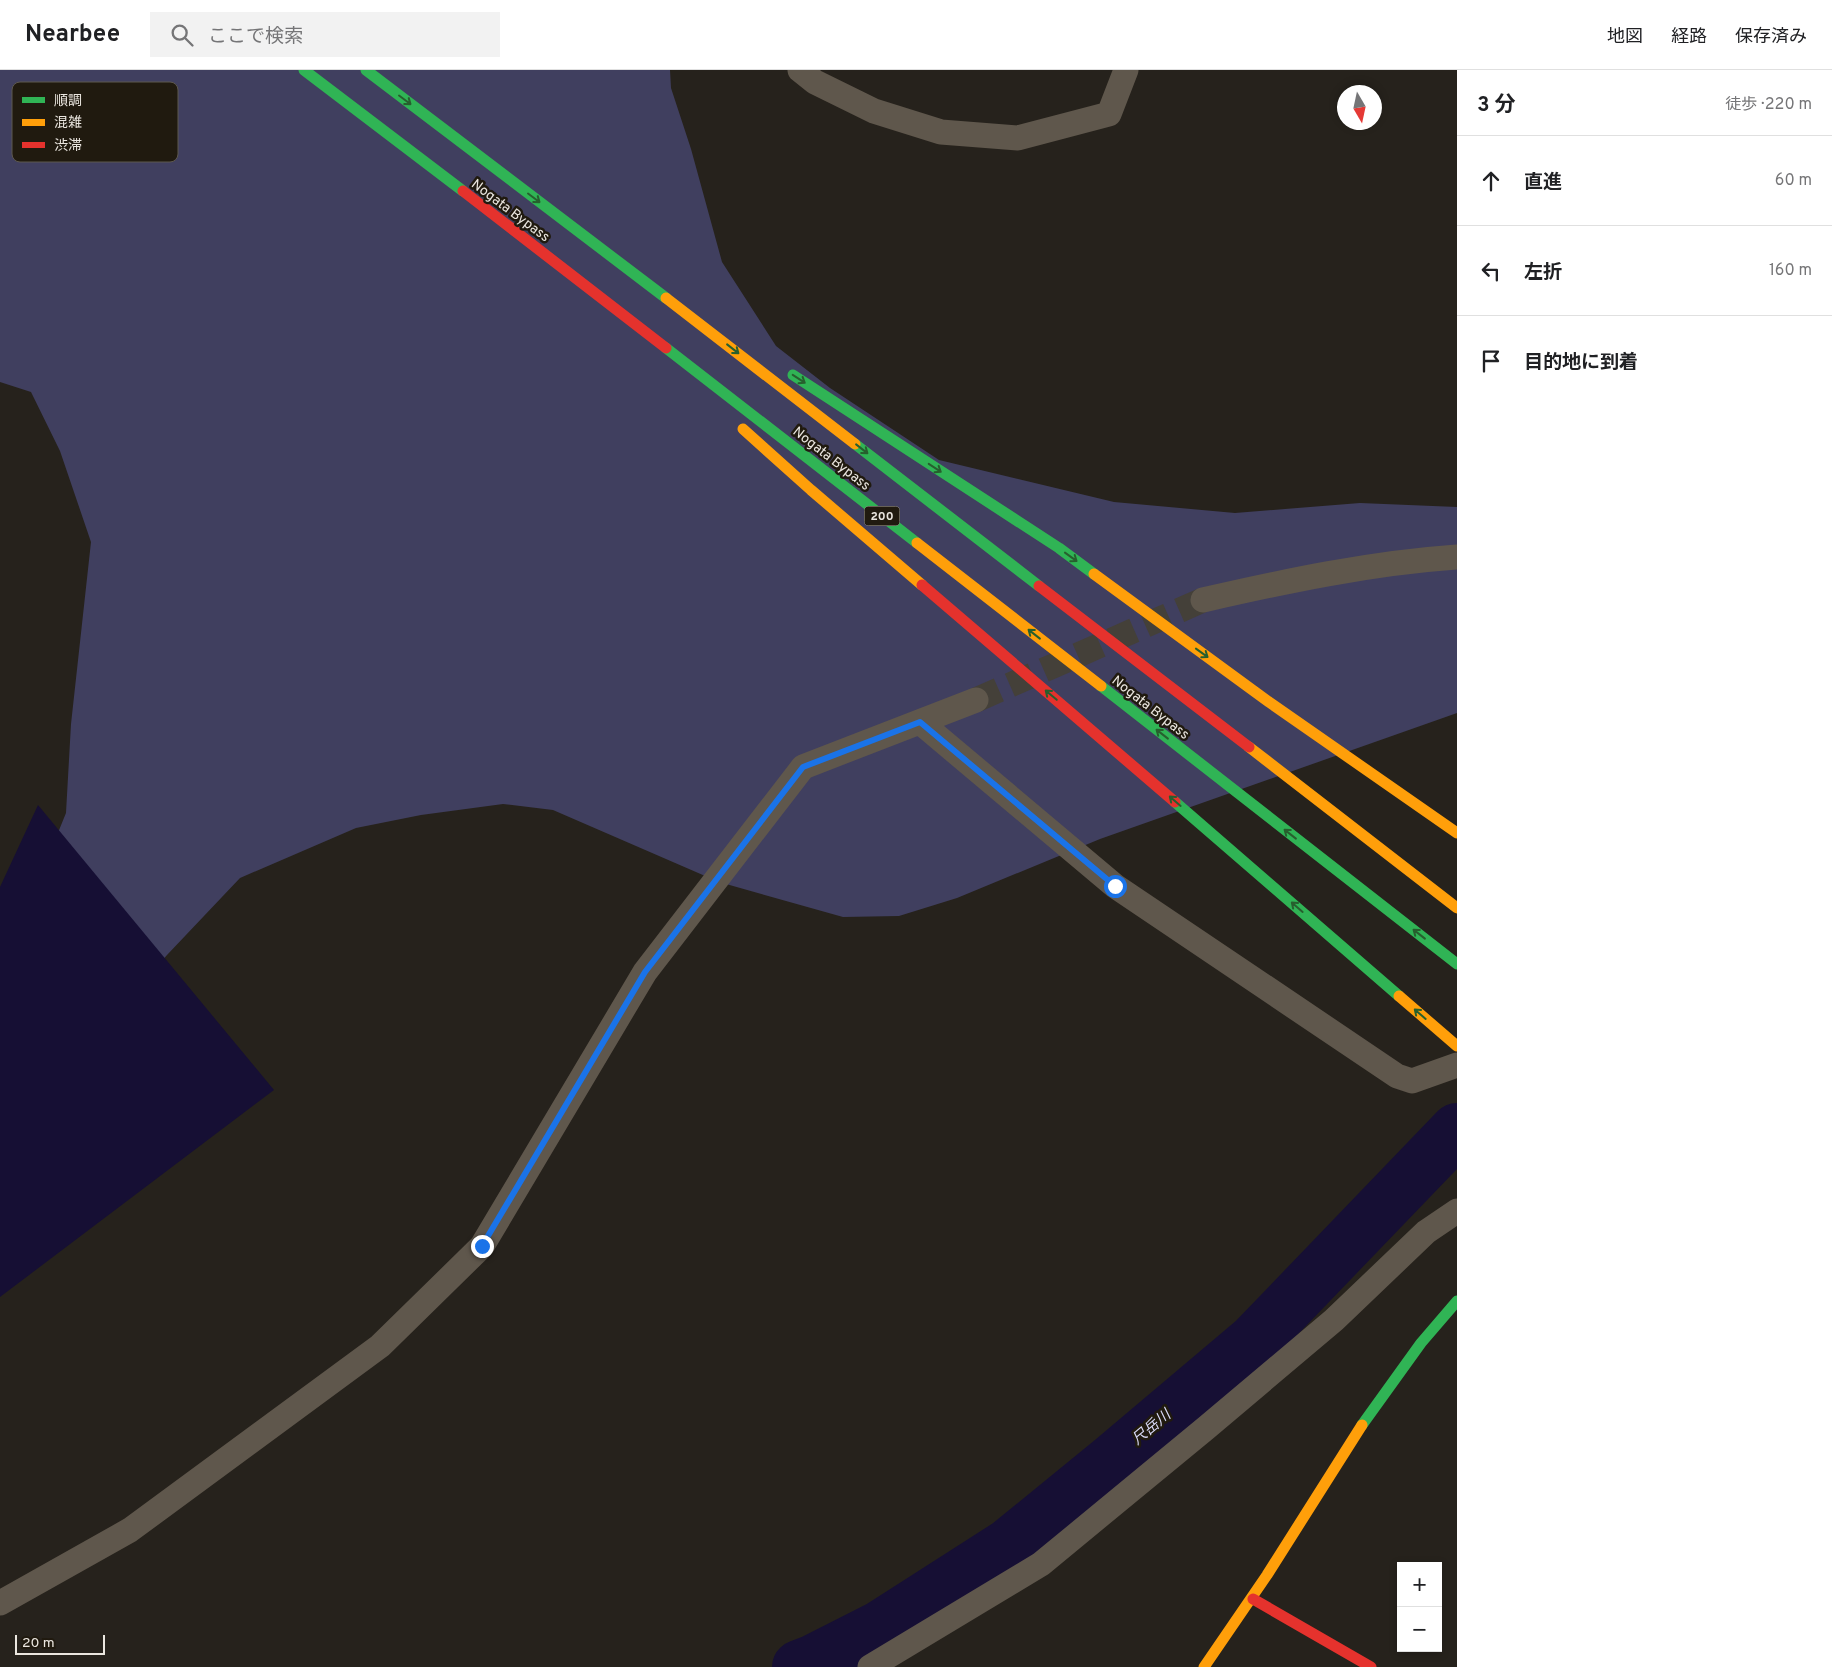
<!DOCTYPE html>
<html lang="ja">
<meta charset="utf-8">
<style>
:root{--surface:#fff;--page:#f2f2f2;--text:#202124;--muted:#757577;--line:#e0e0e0}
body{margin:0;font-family:Overpass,"Noto Sans JP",sans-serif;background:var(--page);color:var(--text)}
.controls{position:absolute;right:15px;bottom:15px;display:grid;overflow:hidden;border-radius:0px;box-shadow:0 2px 8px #0003}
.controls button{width:45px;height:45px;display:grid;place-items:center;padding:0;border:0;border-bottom:1px solid var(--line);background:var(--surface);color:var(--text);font:25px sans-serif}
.compass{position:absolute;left:1337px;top:15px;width:45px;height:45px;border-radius:50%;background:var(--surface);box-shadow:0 2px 8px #0003;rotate:171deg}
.scale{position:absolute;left:15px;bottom:12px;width:90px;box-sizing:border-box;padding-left:5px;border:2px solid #ebe7e0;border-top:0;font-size:14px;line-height:18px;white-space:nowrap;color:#ebe7e0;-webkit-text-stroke:4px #201a0f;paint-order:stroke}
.stop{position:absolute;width:15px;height:15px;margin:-11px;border:4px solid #1a73e8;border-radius:50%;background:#fff}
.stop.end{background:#1a73e8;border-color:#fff;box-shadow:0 1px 5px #0008}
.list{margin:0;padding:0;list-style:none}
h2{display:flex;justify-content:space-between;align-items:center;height:65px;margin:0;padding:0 20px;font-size:21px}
h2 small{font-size:16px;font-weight:400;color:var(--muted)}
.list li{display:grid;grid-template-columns:32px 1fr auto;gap:15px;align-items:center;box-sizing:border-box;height:90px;padding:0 20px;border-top:1px solid var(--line)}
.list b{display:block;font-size:19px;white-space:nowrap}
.list em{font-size:16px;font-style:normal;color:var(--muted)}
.icon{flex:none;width:28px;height:28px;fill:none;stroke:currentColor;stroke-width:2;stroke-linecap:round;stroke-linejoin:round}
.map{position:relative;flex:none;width:1457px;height:1597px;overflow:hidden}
header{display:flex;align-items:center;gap:30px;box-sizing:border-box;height:70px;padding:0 25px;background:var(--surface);border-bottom:1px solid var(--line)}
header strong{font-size:24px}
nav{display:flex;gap:28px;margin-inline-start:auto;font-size:18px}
.search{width:350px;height:45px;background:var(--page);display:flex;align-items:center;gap:12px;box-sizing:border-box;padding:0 18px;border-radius:0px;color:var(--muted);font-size:19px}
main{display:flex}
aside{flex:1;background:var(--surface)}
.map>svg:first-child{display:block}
.green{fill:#403f5f}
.water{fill:#160f34}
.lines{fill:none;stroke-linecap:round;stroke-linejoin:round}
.river{stroke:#160f34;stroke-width:54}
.street-tunnel{stroke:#444039;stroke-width:25;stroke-dasharray:25 12;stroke-linecap:butt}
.street{stroke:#5f574c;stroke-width:25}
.fast{stroke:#30b455;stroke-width:11}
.slow{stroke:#ff9f0a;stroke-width:11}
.jam{stroke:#e5322d;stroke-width:11}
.oneway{stroke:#275f2e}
.route{stroke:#1a73e8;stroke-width:6}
.labels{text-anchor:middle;stroke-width:5;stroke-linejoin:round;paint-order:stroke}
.shield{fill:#201a0f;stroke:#aeaaa1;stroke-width:1}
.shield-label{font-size:12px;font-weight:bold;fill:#ebe7e0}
.street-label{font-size:14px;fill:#ebe7e0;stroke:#201a0f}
.water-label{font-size:15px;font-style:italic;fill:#dadbfa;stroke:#201a0f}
.key{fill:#201a0f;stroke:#5d584e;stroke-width:1}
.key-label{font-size:14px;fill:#ebe7e0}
</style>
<header>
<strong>Nearbee</strong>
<div class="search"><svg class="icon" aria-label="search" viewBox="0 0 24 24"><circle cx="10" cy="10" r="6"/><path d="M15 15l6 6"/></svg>ここで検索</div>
<nav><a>地図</a><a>経路</a><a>保存済み</a></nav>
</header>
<main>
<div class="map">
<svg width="1457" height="1597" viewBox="0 0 1457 1597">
<rect width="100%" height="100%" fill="#26221c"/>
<path class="green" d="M0,0H670L671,18L691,79L722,192L776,276L830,318L939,390L1114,432L1235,443L1360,433L1457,437V643L1100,769L957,828L899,846L843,847L719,812L553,740L503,734L421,745L356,758L240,808L167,885L0,1078L16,866L66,743L71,654L91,472L60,381L31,322L0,312Z"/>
<path class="water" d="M38,735L274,1020L0,1227V817Z"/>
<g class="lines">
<path class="river" d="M799,1597L812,1592L881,1557L1009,1475L1112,1391L1255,1270L1457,1060"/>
<path class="street-tunnel" d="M976,630L1203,530"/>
<path class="street" d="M800,0L815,12L874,41L941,62L1018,68L1109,44L1126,0
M1203,530C1286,511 1371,493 1457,487
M920,652L1115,816L1397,1006L1412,1011L1457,995
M0,1533L130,1460L380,1276L482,1176L645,902L803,697L976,630
M870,1597L1041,1494L1206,1358L1334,1250L1426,1162L1457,1141"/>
<path class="fast" d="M304,0L463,121
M366,0L666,228
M666,278L917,473
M793,305L1059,478L1094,504
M855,374L1039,516
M1101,616L1457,894
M1175,732L1399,926
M1362,1355L1421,1273L1457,1231"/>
<path class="slow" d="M666,228L855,374
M743,359L811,420L922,515
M917,473L1101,616
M1094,504L1269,632L1457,763
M1249,677L1457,838
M1399,926L1457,976
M1204,1597L1267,1505L1362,1355"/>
<path class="jam" d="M463,121L666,278
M922,515L1175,732
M1039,516L1249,677
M1253,1529L1371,1597"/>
</g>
<defs><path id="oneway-shaft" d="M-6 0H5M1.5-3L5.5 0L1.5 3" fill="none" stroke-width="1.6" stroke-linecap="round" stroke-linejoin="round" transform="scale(1.25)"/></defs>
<g class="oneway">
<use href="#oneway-shaft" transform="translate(405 30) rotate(37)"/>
<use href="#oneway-shaft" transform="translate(534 128) rotate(37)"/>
<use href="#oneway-shaft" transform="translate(733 279) rotate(38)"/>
<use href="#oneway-shaft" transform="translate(799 309) rotate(33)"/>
<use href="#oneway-shaft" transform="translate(862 379) rotate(38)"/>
<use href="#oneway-shaft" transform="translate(935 398) rotate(33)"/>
<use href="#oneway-shaft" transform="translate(1071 487) rotate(36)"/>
<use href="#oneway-shaft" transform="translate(1034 564) rotate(-142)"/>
<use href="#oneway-shaft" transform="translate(1202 583) rotate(36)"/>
<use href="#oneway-shaft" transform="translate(1051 625) rotate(-140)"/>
<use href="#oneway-shaft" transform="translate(1162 664) rotate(-142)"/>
<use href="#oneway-shaft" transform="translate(1175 731) rotate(-139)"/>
<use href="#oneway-shaft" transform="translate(1290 764) rotate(-142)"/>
<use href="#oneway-shaft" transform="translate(1297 837) rotate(-139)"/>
<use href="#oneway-shaft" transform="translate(1419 864) rotate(-142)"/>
<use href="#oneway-shaft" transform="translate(1420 944) rotate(-139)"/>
</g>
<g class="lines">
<path class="route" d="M482,1176L645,902L803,697L920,652L1115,816"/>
</g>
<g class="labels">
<rect class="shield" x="864.5" y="436.5" width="35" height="19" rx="4"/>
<g class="shield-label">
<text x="882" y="450">200</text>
</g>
<g class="street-label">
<text transform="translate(511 140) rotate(37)" y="5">Nogata Bypass</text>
<text transform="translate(832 388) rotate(38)" y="5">Nogata Bypass</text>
<text transform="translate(1151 637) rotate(38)" y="5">Nogata Bypass</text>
</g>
<g class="water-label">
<text transform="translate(1151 1357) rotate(-40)" y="5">尺岳川</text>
</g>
</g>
<rect x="12" y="12" width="166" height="80" rx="8" class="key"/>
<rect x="22" y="27" width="23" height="6" fill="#30b455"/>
<rect x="22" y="49" width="23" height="7" fill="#ff9f0a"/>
<rect x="22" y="72" width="23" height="6" fill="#e5322d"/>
<g class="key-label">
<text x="54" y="35">順調</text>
<text x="54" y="57">混雑</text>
<text x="54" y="80">渋滞</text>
</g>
</svg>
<div class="controls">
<button>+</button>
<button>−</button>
</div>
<svg class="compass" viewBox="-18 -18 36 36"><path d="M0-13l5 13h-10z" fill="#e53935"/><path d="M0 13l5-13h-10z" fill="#757577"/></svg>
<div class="scale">20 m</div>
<div class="stop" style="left:1115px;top:816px"></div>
<div class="stop end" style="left:482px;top:1176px"></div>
</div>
<aside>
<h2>3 分<small>徒歩 · 220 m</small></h2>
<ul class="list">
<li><svg class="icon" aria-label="ahead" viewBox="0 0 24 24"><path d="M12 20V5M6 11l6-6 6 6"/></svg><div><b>直進</b></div><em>60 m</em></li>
<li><svg class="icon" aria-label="left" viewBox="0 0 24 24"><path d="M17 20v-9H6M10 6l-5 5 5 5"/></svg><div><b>左折</b></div><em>160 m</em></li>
<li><svg class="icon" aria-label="arrive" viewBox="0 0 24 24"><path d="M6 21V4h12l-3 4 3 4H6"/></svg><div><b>目的地に到着</b></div></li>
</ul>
</aside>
</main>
